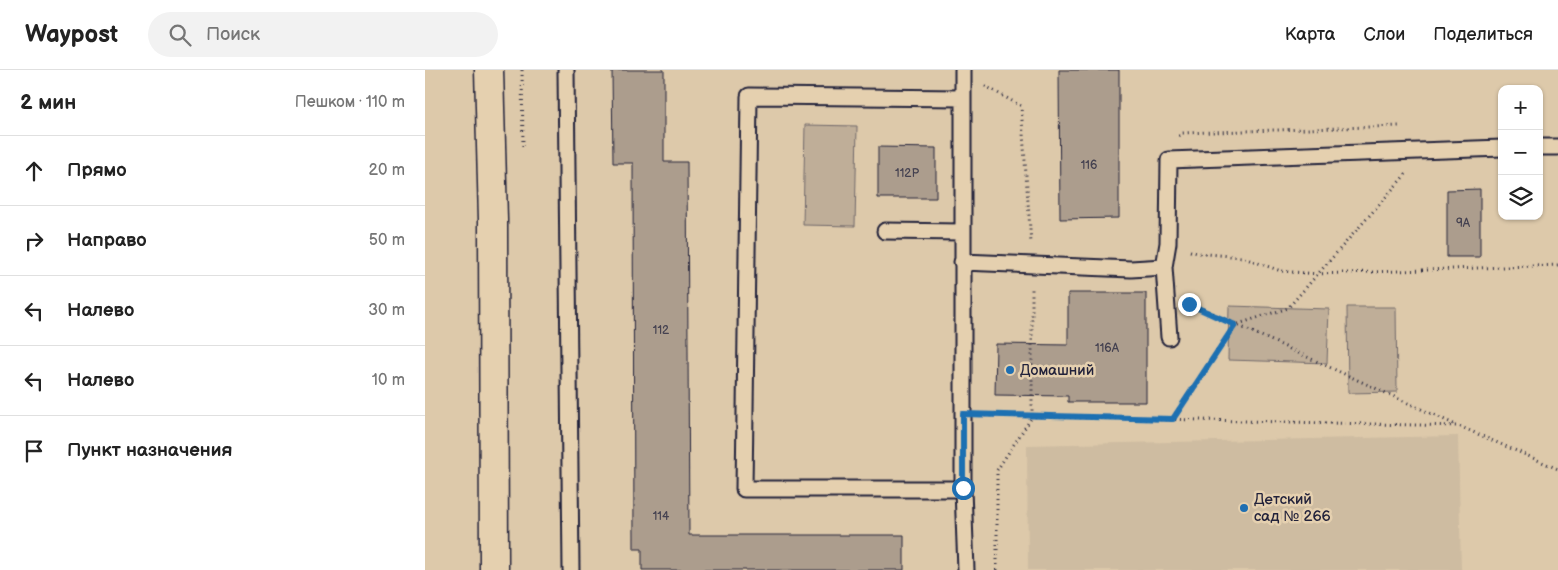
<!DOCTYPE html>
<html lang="ru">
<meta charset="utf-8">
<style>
:root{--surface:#fff;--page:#f2f2f2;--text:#222;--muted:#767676;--line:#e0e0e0}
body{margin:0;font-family:"Balsamiq Sans",sans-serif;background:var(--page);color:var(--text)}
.controls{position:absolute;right:15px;top:15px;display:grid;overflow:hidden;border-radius:10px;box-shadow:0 1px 4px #0004}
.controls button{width:45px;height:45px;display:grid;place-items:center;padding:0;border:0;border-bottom:1px solid var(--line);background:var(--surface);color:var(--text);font:25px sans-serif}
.stop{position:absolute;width:15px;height:15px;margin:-11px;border:4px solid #1f6fb2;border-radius:50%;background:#fff}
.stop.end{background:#1f6fb2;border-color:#fff;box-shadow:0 1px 5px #0008}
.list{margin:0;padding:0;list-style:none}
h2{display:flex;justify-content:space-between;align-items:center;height:65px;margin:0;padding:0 20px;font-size:21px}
h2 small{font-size:16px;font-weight:400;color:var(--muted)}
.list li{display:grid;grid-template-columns:32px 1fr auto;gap:15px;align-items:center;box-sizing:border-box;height:70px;padding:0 20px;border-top:1px solid var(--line)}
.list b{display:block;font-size:19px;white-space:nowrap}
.list em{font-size:16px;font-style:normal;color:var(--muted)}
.icon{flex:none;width:28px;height:28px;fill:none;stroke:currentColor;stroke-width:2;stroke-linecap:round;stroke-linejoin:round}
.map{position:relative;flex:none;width:1133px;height:500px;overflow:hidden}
header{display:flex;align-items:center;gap:30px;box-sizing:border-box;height:70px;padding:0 25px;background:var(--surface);border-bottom:1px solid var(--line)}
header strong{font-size:24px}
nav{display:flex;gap:28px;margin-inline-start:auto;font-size:18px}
.search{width:350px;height:45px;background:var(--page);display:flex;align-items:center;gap:12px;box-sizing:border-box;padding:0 18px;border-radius:28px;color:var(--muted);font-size:19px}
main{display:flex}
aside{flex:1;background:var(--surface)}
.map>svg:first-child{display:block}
.built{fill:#cebca1}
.green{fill:#bfae98;stroke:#70686a}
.building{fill:#ac9d8d;stroke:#22223b}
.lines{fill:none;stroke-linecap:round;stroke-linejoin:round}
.lane-casing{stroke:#22223b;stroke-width:19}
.secondary-casing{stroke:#22223b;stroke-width:31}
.path{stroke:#22223b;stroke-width:3;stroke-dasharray:1 4;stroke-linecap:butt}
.lane{stroke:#e5d0af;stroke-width:15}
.secondary{stroke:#e5d0af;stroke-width:28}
.route{stroke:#1f6fb2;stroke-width:6}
.poi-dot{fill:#1f6fb2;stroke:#e5d0af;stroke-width:2}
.labels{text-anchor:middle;stroke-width:5;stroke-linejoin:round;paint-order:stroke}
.number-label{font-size:12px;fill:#444150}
.poi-label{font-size:15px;fill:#22223b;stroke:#e5d0af;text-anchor:start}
</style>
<header>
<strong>Waypost</strong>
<div class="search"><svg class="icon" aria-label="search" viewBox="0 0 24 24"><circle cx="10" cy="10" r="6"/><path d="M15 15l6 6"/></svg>Поиск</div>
<nav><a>Карта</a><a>Слои</a><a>Поделиться</a></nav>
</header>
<main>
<aside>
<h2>2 мин<small>Пешком · 110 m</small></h2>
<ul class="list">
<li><svg class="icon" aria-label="ahead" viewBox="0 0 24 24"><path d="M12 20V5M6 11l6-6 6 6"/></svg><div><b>Прямо</b></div><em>20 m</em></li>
<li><svg class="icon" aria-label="right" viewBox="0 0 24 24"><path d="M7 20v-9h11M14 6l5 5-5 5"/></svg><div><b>Направо</b></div><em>50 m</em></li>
<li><svg class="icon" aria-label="left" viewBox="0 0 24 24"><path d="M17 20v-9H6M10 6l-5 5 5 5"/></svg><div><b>Налево</b></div><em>30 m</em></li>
<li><svg class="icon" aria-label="left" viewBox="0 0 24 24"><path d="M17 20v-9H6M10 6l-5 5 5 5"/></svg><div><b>Налево</b></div><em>10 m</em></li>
<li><svg class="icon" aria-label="arrive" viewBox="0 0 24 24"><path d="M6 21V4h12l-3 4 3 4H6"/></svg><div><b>Пункт назначения</b></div></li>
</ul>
</aside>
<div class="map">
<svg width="1133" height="500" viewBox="0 0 1133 500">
<rect width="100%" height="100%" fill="#ddc9aa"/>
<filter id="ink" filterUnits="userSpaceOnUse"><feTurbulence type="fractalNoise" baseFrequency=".02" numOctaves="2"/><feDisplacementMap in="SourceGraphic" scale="10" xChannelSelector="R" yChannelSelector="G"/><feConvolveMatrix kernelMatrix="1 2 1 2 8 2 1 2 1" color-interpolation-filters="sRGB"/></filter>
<g filter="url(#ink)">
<path class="built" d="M1033,366L1036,500H603L602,375Z"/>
<path class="green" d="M380,55L432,56L430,156L378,155Z
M804,236L904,239L902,293L803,290Z
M922,237H971L972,322L923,323Z"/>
<path class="building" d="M187,0H239V92H262L264,465H479V500H217V479H209L208,93H188Z
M634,0H694V148L635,149Z
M453,77L511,78V128H453Z
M1055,119V187H1022V120Z
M643,223H721V332H643V326L570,325L571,274L643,275Z"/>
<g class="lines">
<defs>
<path id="lane" d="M141,0L146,500
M538,0V419L541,500
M1114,77H1133
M460,161L537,162
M537,192L706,199L739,197L743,173L744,90L1077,78
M739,197L744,267
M538,419H319L324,26L538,28"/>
<path id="secondary" d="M64,0L68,150L69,500"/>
</defs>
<use href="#lane" class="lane-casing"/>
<use href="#secondary" class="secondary-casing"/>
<path class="path" d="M97,0L98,77
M560,16L596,36L606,173
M754,66L757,63L976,56
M765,181L772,183L816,187L856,201L893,204L1133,195
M764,233L1031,355
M560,345L1034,356L1133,399
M748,348L810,255L863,238L981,104
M572,500V400L607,347V216"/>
<use href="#lane" class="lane"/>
<use href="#secondary" class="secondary"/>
</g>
</g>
<g class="lines" filter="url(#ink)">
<path class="route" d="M538,418V344L748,349L810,255L764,234"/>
</g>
<g class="poi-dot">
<circle cx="585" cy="300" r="5"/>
<circle cx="819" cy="438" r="5"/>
</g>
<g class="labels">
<g class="number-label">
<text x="664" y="99">116</text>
<text x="482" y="107">112Р</text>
<text x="1038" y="157">9А</text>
<text x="236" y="264">112</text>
<text x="682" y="282">116А</text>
<text x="236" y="450">114</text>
</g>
<g class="poi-label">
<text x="595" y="305">Домашний</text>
<text x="829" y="434">Детский<tspan x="829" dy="17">сад № 266</tspan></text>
</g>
</g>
</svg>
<div class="controls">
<button>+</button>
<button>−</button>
<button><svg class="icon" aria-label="layers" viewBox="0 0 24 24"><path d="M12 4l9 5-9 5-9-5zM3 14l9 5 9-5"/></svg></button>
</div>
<div class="stop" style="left:538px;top:418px"></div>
<div class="stop end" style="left:764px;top:234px"></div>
</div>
</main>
